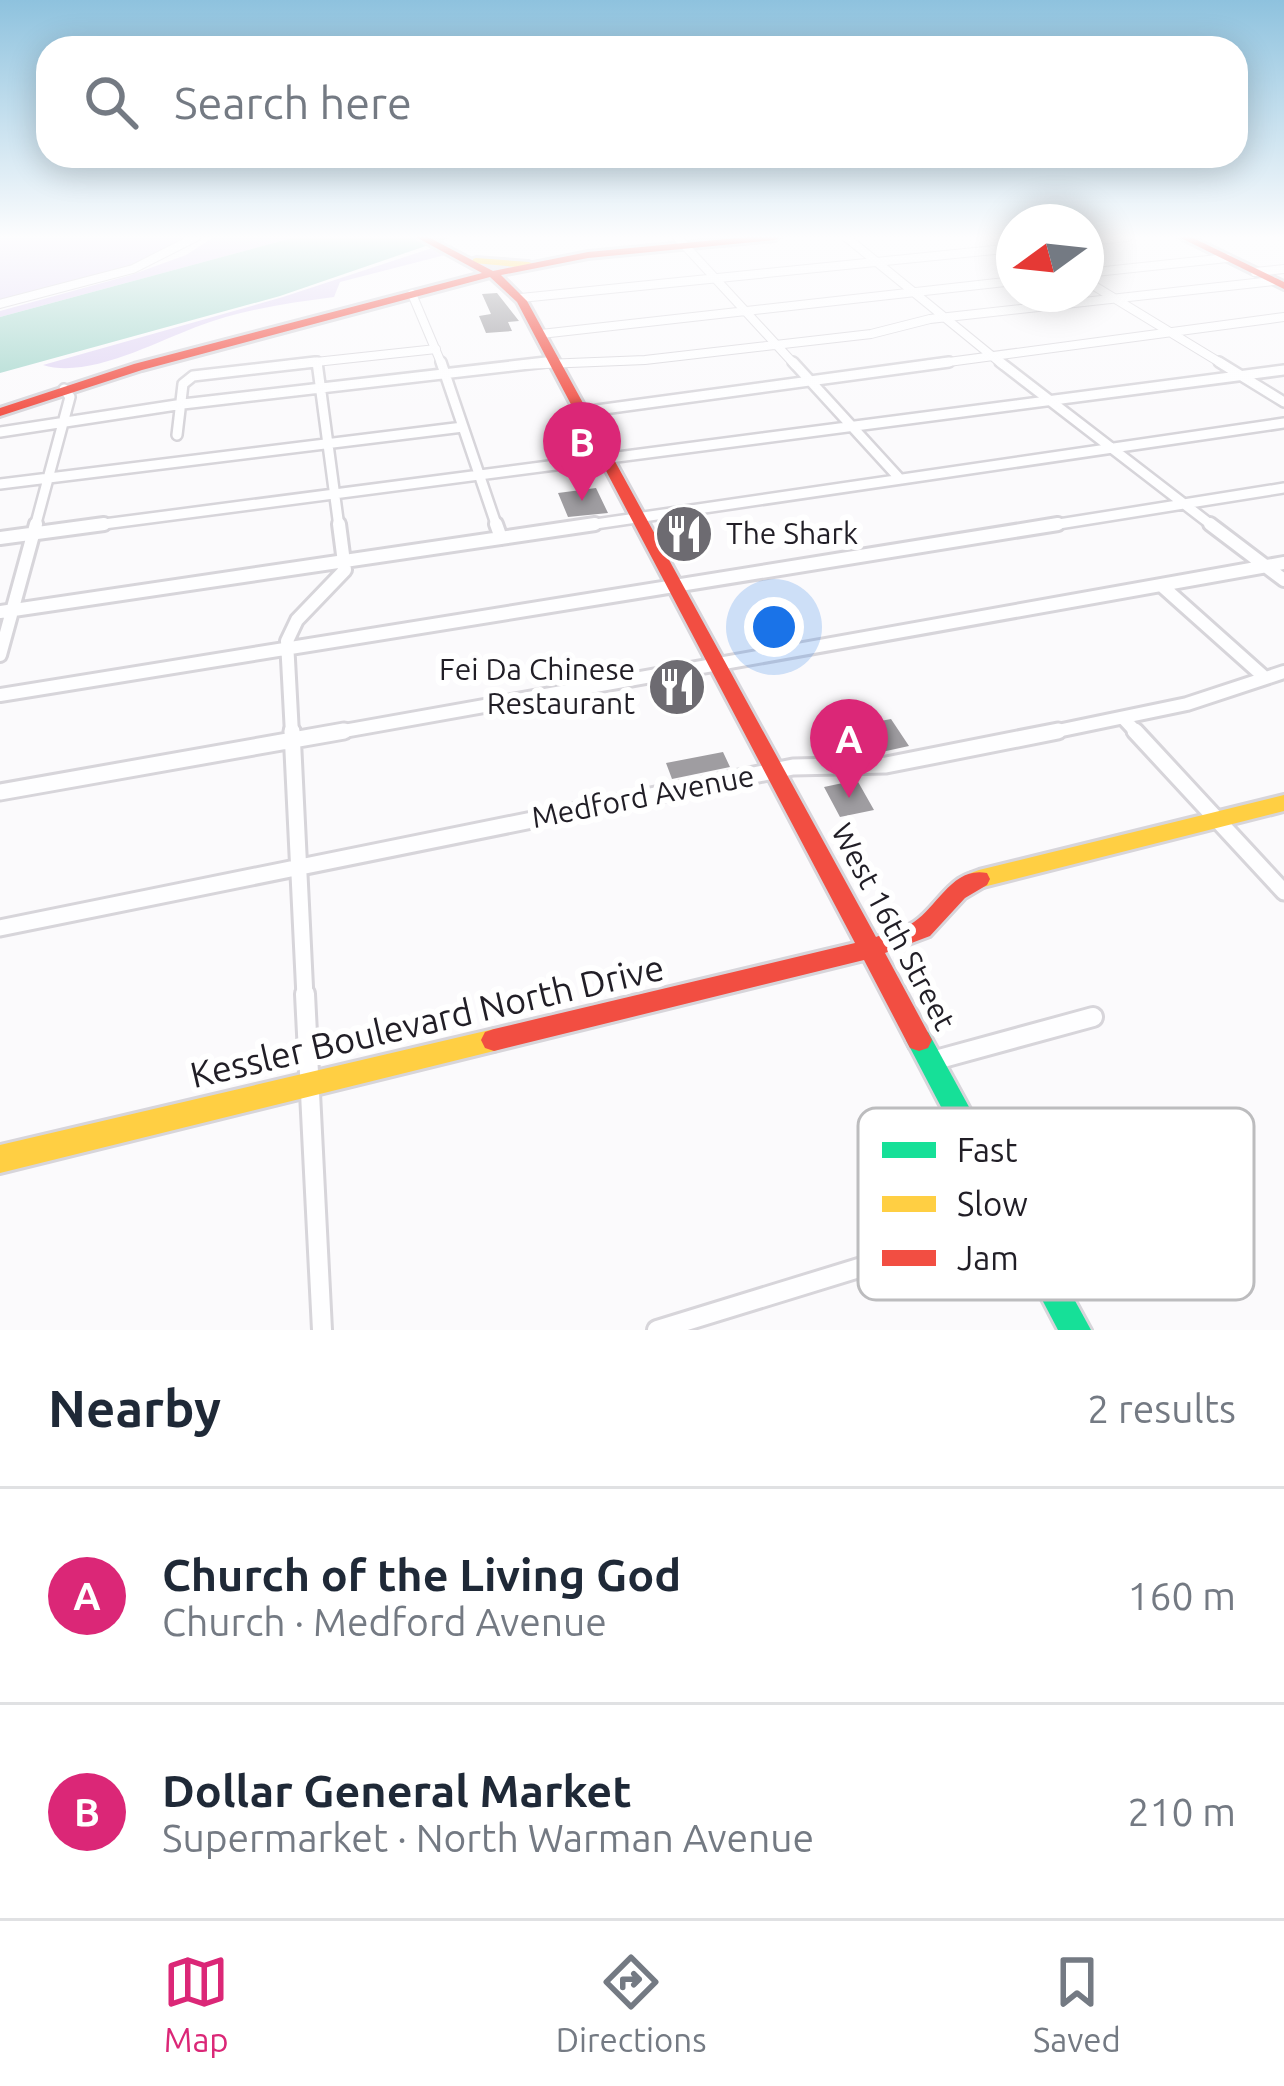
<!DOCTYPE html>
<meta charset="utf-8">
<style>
:root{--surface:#fff;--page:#f2f2f3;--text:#1f2937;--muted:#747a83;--line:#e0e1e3;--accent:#db2777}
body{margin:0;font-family:Ubuntu,sans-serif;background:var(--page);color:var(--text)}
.compass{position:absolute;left:996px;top:204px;width:108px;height:108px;border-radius:50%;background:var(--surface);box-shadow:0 6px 30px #0003;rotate:255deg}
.you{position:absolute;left:774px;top:627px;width:42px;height:42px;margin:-30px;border:9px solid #fff;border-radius:50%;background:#1a73e8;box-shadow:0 0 0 18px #1a73e833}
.badge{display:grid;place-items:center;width:78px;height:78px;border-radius:50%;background:var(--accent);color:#fff;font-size:39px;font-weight:700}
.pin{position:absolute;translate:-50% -99px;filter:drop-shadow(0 3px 6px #0008)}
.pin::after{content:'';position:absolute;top:63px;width:42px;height:36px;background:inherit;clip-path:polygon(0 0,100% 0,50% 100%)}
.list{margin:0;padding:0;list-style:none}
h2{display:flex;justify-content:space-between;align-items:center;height:156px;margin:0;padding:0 48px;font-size:51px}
h2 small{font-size:39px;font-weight:400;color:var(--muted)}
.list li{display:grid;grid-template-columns:78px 1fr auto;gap:36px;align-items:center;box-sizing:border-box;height:216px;padding:0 48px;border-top:3px solid var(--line)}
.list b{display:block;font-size:45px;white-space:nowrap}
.list p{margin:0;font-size:39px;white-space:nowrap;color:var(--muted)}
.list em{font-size:39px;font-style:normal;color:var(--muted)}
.icon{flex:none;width:66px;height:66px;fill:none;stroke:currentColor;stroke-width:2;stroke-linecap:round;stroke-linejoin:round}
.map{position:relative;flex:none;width:1284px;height:1330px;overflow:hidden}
.search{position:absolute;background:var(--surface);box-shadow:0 6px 30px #0003;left:36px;right:36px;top:36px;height:132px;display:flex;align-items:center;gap:30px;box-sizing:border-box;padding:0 42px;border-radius:36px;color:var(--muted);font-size:45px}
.sheet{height:588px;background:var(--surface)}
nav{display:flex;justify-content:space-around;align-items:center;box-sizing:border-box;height:168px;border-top:3px solid var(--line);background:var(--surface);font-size:33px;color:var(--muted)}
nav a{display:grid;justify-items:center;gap:6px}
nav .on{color:var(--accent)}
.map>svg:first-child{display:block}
.green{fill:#e5dcf5}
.forest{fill:#e2d7f4}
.water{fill:#a8d8ce}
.building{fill:#9f9da1}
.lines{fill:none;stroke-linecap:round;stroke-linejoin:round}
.street-far4-casing{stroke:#d7d5da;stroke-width:10}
.street-far3-casing{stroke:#d7d5da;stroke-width:14}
.street-far2-casing{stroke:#d7d5da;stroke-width:18}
.street-far1-casing{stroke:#d7d5da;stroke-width:21}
.street-casing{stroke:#d7d5da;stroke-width:24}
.fast-casing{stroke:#d7d5da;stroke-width:6}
.slow-casing{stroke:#d7d5da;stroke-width:6}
.jam-casing{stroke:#d7d5da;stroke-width:6}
.street-far4{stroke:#fefeff;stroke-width:8}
.street-far3{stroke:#fefeff;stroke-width:9}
.street-far2{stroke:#fefeff;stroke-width:12}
.street-far1{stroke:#fefeff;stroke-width:15}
.street{stroke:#fefeff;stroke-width:18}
.fast{fill:#16e098;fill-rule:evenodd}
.slow{fill:#ffcf43;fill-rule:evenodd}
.jam{fill:#f24e42;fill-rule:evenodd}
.labels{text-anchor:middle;stroke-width:12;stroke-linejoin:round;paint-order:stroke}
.poi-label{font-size:30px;fill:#211e26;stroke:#fff;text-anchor:start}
.street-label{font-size:30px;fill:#211e26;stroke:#fff}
.near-street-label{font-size:36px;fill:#211e26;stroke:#fff}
.key{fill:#fff;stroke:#bcbcbe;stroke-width:3}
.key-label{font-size:33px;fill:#211e26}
</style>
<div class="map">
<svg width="1284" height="1330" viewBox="0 0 1284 1330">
<rect width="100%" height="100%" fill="#fbfafc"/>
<path class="green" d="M0,237H190L136,265L0,302Z"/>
<path class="forest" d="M214,237H296L0,317V311L131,275L186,255Z
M432,248L445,255L340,282L334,297C288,303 240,310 196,327C154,343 87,379 43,365L283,297Z"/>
<path class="water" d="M296,237H452L280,296L0,373V317Z"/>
<path class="building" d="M497,293L519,321L508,322L512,331L486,333L479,316L491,314L482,294Z
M596,488L608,513L568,517L558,493Z
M891,719L909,746L877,753L865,724Z
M723,752L730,767L672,779L666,763Z
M857,780L874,810L840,817L824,787Z"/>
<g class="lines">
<defs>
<path id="street-far4" d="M677,237L795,365
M846,237L1003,365
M1086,241L1128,237
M1255,272L1284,269
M1086,273L1227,258
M1086,281L1224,365
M412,294L442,365
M521,298L1014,248
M0,304L133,269L196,237
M541,334L1014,281
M288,365L436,349
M520,365L645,360L871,334L930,319L1273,281
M926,365L1284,317"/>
<path id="street-far3" d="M317,362L339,527
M441,362L497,527
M793,362L900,479
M1000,362L1214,527
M1219,362L1284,402
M582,412L949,362
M0,432L183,404L546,362
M177,435L183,384L193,376L315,362
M0,484L463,427
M35,527L70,397L64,389
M81,527L1284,370
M575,527L1284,423
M1040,527L1284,488"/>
<path id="street-far2" d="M496,524L501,538
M1210,524L1284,580
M0,538L104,524
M1161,585L1263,676
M0,612L595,524
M0,655L36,524
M0,695L1058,524
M1124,719L1138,734
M292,734L287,641L297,620L345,570L339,524
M327,734L1284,563
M1043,734L1187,704L1284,672"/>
<path id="street-far1" d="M292,731L305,997
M1135,731L1284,892
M0,792L344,731
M0,928L793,767L886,765L1058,731"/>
<path id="street" d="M305,994L322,1330
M932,1061L1093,1017
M657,1330L1015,1220"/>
<path id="fast" d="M919,1029L928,1032L1091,1330H1058L906,1040L910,1032Z"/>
<path id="slow" d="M476,258L529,262L534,265L529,268L473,263V259Z
M1284,795V811L979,888L971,885L968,879L971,873L979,870Z
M494,1029L503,1032L507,1040L503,1048L494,1051L0,1173V1145Z"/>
<path id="jam" d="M416,237H428L493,271L588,252L748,237H780L775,240L588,258L501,275L527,301L876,937C888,932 904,929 914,922C938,906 953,866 987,873L990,879L987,885L965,898L930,936L885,953L932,1040L928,1048L919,1051L910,1048L864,960L494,1051L485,1048L481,1040L485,1032L494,1029L855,943L517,302L490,277L142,370L0,416V408L134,364L482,273Z
M1179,237H1191L1284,282V289Z"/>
</defs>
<use href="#street-far4" class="street-far4-casing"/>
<use href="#street-far3" class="street-far3-casing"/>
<use href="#street-far2" class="street-far2-casing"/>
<use href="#street-far1" class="street-far1-casing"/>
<use href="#street" class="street-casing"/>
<use href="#fast" class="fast-casing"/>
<use href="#slow" class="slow-casing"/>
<use href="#jam" class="jam-casing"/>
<use href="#street-far4" class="street-far4"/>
<use href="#street-far3" class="street-far3"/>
<use href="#street-far2" class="street-far2"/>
<use href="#street-far1" class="street-far1"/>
<use href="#street" class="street"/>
<use href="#fast" class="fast"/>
<use href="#slow" class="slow"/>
<use href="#jam" class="jam"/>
</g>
<linearGradient id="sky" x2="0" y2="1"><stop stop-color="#8ec2de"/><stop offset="0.56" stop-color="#fdfdfe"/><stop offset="1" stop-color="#fdfdfe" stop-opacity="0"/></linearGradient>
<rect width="1284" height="423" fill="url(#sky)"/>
<defs>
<symbol id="restaurant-disc" viewBox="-11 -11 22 22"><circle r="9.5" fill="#6d6b71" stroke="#fff"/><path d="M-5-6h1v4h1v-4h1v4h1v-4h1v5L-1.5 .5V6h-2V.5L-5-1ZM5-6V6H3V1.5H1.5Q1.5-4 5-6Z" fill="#fff"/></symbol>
</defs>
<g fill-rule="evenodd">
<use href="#restaurant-disc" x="651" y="501" width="66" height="66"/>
<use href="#restaurant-disc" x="644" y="654" width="66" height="66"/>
</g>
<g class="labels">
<g class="poi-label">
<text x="726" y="544">The Shark</text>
<text x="635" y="680" text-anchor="end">Fei Da Chinese<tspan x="635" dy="34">Restaurant</tspan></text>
</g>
<g class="street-label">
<text transform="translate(643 797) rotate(-11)" y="10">Medford Avenue</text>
<text transform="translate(893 927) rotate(62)" y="10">West 16th Street</text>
</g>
<g class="near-street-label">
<text transform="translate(427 1021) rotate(-13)" y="13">Kessler Boulevard North Drive</text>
</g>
</g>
<rect x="858" y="1108" width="396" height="192" rx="18" class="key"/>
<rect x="882" y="1142" width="54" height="16" fill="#16e098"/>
<rect x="882" y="1196" width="54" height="16" fill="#ffcf43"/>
<rect x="882" y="1250" width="54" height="16" fill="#f24e42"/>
<g class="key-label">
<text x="957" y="1162">Fast</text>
<text x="957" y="1216">Slow</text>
<text x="957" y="1270">Jam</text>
</g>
</svg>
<svg class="compass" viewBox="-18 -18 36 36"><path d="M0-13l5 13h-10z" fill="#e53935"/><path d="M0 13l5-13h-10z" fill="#747a83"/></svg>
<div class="you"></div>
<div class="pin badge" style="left:849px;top:798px">A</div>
<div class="pin badge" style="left:582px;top:501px">B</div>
<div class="search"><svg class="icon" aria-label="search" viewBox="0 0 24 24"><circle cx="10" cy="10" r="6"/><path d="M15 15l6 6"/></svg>Search here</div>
</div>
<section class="sheet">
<h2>Nearby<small>2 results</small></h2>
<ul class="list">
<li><span class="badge">A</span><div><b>Church of the Living God</b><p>Church · Medford Avenue</p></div><em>160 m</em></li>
<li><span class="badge">B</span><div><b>Dollar General Market</b><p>Supermarket · North Warman Avenue</p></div><em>210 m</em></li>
</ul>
</section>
<nav>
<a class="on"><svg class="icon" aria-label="map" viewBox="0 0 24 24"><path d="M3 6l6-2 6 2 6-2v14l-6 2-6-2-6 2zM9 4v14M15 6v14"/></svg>Map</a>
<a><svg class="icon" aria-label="directions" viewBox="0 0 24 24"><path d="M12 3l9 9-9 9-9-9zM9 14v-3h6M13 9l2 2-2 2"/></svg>Directions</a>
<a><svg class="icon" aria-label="saved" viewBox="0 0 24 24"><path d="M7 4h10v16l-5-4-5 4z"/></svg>Saved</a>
</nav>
